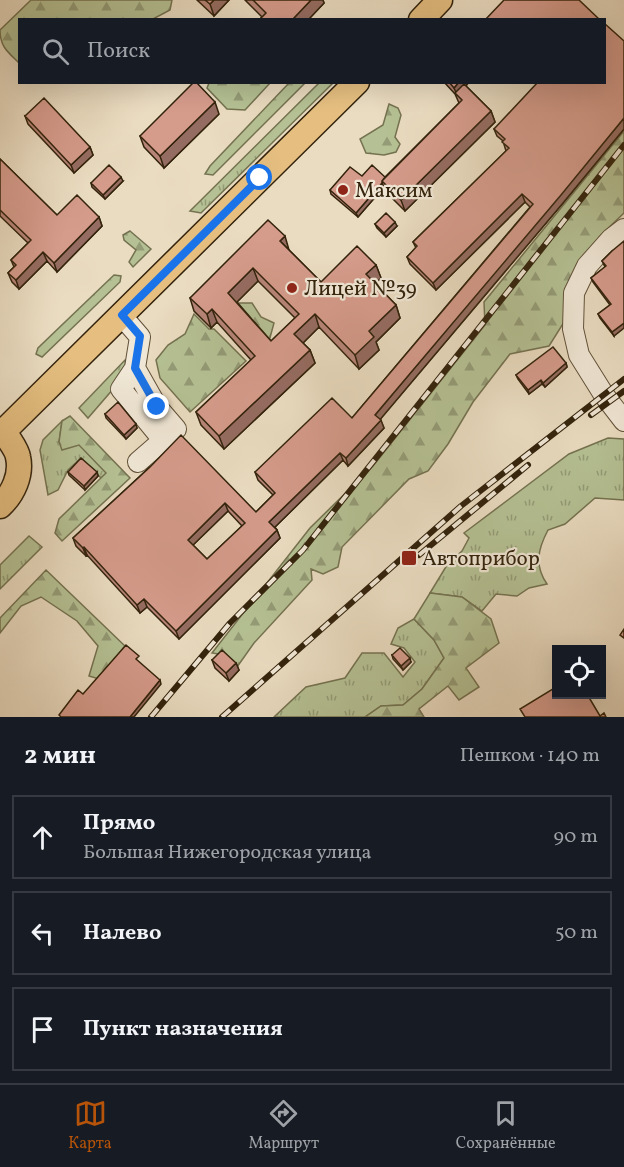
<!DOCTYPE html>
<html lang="ru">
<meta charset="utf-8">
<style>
:root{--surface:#171b24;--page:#20242c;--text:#f1f3f6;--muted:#9ea1a6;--line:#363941;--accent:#b45309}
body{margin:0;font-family:Vollkorn,serif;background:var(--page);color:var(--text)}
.controls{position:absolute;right:18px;bottom:18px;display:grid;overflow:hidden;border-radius:0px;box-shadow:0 6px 24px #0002}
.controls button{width:54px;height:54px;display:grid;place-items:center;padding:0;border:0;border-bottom:2px solid var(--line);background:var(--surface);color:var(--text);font:30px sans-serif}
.stop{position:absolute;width:18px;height:18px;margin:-14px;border:4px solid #1a73e8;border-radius:50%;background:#fff}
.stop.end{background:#1a73e8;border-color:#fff;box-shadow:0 2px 6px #0008}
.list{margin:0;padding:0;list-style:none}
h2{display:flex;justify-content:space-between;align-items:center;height:78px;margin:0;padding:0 24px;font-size:26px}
h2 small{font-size:20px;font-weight:400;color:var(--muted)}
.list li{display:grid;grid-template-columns:39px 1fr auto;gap:18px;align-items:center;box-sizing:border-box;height:84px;margin:0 12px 12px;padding:0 12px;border:2px solid var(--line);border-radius:0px}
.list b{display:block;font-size:22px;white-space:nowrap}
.list p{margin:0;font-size:20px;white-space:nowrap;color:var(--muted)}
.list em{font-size:20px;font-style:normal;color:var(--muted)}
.icon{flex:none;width:33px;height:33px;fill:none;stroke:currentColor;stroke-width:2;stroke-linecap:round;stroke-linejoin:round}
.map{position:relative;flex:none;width:624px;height:717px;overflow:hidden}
.search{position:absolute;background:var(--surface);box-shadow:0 6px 24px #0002;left:18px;right:18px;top:18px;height:66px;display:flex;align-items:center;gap:15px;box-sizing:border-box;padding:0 21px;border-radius:0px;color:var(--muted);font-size:22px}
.sheet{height:366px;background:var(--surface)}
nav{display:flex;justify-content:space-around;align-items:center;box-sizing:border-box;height:84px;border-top:2px solid var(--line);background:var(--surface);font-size:16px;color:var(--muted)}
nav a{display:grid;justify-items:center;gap:3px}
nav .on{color:var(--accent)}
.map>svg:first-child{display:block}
.grass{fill:url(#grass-tufts);stroke:#747250;stroke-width:1.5}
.forest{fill:url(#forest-firs);stroke:#747250;stroke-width:1.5}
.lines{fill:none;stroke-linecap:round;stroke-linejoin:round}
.minor-casing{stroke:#615139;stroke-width:22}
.major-casing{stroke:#33230c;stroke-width:27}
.minor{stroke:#f1e8d7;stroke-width:20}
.major{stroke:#e5be80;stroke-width:24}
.rail-casing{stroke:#33230c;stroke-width:6}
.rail{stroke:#f1e8d7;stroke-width:4;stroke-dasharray:11;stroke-linecap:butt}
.wall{fill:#b78578;stroke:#33230c;stroke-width:1.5;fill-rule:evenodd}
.shaded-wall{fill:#956c61;stroke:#33230c;stroke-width:1.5}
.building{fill:#d59b8b;stroke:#33230c;stroke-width:1.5;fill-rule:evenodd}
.route{stroke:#1a73e8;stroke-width:8}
.poi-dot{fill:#8f2418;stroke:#f1e8d7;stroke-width:2}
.labels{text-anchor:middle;stroke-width:4.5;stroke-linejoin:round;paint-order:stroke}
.poi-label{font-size:21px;fill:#33230c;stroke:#f1e8d7;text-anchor:start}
</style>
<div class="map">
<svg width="624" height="717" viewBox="0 0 624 717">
<defs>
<pattern id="grass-tufts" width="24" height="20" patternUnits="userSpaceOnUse" patternTransform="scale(1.5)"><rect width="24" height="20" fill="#b5c194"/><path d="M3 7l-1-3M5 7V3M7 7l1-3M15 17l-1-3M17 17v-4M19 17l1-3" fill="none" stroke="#949c77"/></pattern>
<pattern id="forest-firs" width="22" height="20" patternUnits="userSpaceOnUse" patternTransform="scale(1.5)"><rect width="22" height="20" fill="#b5c194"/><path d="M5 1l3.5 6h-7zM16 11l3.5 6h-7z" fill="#949c77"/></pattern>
</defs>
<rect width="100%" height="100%" fill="#eadcc1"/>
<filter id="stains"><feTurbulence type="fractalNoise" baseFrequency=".00333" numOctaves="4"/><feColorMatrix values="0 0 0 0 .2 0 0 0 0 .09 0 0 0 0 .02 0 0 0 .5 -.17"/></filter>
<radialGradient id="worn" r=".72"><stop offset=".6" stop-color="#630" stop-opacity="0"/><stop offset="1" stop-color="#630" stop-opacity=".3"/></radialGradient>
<path class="grass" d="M319,83H333L201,213L190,211Z
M125,360L127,373L88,418L79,408Z
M62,421L59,442L79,444L107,473L101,478L81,458L68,470L58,490L48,495L40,450L43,440Z
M608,438L624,439V500L595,498L565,524L548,530C538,549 534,565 547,584L529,588L517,596L496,594L482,611L462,597L430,593L447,565L462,551L469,538L464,533L569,454Z
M29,536L42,547L0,589V565Z
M414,619L434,640L444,658L422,689L403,705L381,706L365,717H274L306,687L345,678L362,653H384L403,677L415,662L404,648L391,644L398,628Z"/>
<path class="forest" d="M31,0H172L170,10L153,19L20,20L19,63C8,52 0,47 0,30Z
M209,83V82L270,83L245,110L227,109L207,88Z
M289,83H305L213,175L205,174L210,166Z
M389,104L398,108L401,115L395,137L400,144L396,152L384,155L366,153L360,139L383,125Z
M624,131V213L600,236L579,262L566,319L549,346L510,354L473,402L448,444L428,471L409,479L342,547L338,567L323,574L311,569L312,580L254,643L237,667L225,655L212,653L310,528L373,466L485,325L484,302Z
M130,231L151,249L133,267L129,262L136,250L124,240L123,235Z
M114,275L121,276L120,282L42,357L36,354L38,348Z
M237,303H252L261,317L274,323L268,345Z
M194,314L209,329H214L246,361L190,412L160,378L156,360L168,345L185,334Z
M70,416L130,478L62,541L55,533L59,519L106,473L79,445L62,450L59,442L62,421Z
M46,570L125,646L99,679L89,676L98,646L77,621L41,597L21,606L0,633V618Z
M430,593L462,597L491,619L499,643L466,668L479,687L459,700L448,686L419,709L424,717H365L381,706L403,705L422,689L444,658L434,640L414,619Z"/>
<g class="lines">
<defs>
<path id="minor" d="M624,229L611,239L587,266L574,293L573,329L579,355L604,395L624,421
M121,315L140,337L135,368L157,407L176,429L138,462
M135,368L121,389L163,440"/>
<path id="major" d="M421,20L440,0
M0,435L357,82
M0,506C13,494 22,475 18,457C17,449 8,439 4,431"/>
</defs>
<use href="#minor" class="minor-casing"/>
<use href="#major" class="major-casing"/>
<use href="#minor" class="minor"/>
<use href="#major" class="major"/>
<defs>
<path id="rail" d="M591,415L624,391
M419,555L528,465
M151,717L230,623L303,550L624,145
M222,717L461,506L624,379"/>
</defs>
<use href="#rail" class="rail-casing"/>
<use href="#rail" class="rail"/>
</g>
<path class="wall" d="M197,0H229L214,16Z
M245,0H323L324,3L308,20H259L262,17Z
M624,41V129L563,203L380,419L384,428L348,466L343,460L275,527L277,530L280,538L179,639L147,607L140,613L87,555L86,556L76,546L73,538L150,467L256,512L273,495L258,480L255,472L352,418L530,207L525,202L436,290L410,264L407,257L416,248L413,242L506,151L503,141L497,136L494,129ZM228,511L242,526L207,559L193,545Z
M444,82H469L466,86L491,111L495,122L405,211L386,192L384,187L358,217L331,194L330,190L362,176L385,177L459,103L455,94Z
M219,114L164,168L144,147L140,136Z
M25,116L90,147L93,155L74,173L28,124Z
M0,159L57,215L99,217L102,226L57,272L47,261L19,289L12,282L8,273L14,267L11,260L28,243L0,216Z
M123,181L105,199L92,187L91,183Z
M375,224L397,226L386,237L377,228Z
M289,250L321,282L376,265L381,278L375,284L396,305L400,318L376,342L379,350L359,369L319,327L303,343L310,350L315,363L224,449L201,425L196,412L251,360L217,322L211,328L194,311L190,298ZM258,281L295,318L271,341L237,302Z
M612,251L614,336L600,318L598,314L610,305L593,282L591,278L605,267L602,261Z
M566,363L567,367L545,387L542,384L529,394L518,379L516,375Z
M105,414L137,428L126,439L106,418Z
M68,472H97L98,476L85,490L69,475Z
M392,655L411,662L403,670L393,659Z
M212,660L236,663L239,670L229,681L215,668Z"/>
<path class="shaded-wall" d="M214,0H229L214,16L210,4Z
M311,0H323L324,3L308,20H292Z
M459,82H469L457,95L454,88Z
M215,102L219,114L164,168L160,156Z
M491,111L495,122L405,211L401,200Z
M624,118V129L563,203L378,422L375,415Z
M90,147L93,155L74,173L71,165Z
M121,177L123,181L105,199L103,195Z
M382,183L384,187L358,217L356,213Z
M522,194L525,202L436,290L433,283Z
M99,217L102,226L57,272L54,263Z
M395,222L397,226L386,237L384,233Z
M285,236L289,250L280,241Z
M43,252L47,261L19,289L16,280Z
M376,265L381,278L371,287L366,274Z
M253,268L258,281L233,306L228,293Z
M396,305L400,318L376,342L379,350L359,369L355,355L369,331Z
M212,309L217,322L211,328L207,314Z
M315,314L319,327L299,347L294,334Z
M624,323V328L614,336L612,332Z
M310,350L315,363L224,449L219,436Z
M566,363L567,367L545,387L543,383Z
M541,380L542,384L529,394L528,390Z
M381,420L384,428L348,466L346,458Z
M136,424L137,428L126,439L124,435Z
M340,453L343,460L272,530L269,522Z
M97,472L98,476L85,490L84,486Z
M225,503L228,511L191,547L188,540Z
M277,530L280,538L179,639L176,631Z
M84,547L87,555L86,556L83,548Z
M144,599L147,607L140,613L137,605Z
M410,658L411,662L403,670L401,666Z
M236,663L239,670L229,681L226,673Z
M160,680L161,684L134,717H130Z"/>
<path class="building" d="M205,0H214L210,4Z
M253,0H311L292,20H259L266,13Z
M504,0H579L600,20H485Z
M604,23L624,41V118L561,195L375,415L381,420L346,458L340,453L269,522L277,530L176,631L144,599L137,605L84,547L83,548L73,538L150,467L181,435L256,512L275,493L255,472L332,398L352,418L533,204L522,194L433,283L407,257L417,246L413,242L509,148L502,142L505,139L494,129L538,82H604ZM225,503L245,523L207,559L188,540Z
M194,82H196L215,102L160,156L140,136Z
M449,82H459L454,88Z
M464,84L491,111L401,200L382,181L462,100L455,93Z
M44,98L90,147L71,165L25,116Z
M0,159L57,215L77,195L99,217L54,263L43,252L16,280L8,273L16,265L11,260L31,240L0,210Z
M109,165L121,177L103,195L91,183Z
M372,165L385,177L382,181V183L356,213L330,190L350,167L362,176Z
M386,213L395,222L384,233L375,224Z
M268,220L285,236L280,241L321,282L357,246L376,265L366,274L396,305L369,331L374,337L355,355L315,314L294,334L310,350L219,436L196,412L255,356L212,309L207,314L190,298ZM253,268L299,314L271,341L228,293Z
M624,241V323L612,332L598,314L611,304L591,278L606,266L602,261L612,251Z
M553,347L566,363L543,383L541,380L528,390L516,375Z
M118,402L136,424L124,435L105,414Z
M81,458L97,472L84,486L68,472Z
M624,629V638L620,635Z
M126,645L139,656L136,659L160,680L130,717H61L59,715L78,690L83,694Z
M400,648L410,658L401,666L392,655Z
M222,650L236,663L226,673L212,660Z
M556,687V694H587L600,716L604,713L606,717H525L520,709Z"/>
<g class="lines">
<path class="route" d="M157,407L135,368L140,336L122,315L260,178"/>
</g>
<g class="poi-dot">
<circle cx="343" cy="190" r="6"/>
<circle cx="292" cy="288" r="6"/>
<rect x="401" y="550" width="16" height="16" rx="3"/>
</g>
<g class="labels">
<g class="poi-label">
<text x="355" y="197">Максим</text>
<text x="304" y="295">Лицей №39</text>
<text x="422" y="565">Автоприбор</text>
</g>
</g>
<rect width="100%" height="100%" filter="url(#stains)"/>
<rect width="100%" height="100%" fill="url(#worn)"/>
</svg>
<div class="controls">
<button><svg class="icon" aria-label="locate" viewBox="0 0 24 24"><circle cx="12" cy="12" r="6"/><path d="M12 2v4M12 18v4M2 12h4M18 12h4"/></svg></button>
</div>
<div class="stop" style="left:260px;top:178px"></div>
<div class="stop end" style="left:157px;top:407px"></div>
<div class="search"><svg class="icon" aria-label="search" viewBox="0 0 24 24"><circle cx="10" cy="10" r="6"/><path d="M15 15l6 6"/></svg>Поиск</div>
</div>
<section class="sheet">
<h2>2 мин<small>Пешком · 140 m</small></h2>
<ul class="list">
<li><svg class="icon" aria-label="ahead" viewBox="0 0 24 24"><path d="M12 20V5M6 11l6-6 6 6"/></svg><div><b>Прямо</b><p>Большая Нижегородская улица</p></div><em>90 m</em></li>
<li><svg class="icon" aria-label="left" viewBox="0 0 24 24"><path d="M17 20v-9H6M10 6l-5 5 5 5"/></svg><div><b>Налево</b></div><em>50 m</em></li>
<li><svg class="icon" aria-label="arrive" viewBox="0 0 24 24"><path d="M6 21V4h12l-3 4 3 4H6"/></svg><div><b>Пункт назначения</b></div></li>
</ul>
</section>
<nav>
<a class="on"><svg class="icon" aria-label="map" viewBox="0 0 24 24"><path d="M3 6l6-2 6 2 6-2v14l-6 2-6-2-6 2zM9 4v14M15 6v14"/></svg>Карта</a>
<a><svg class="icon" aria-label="directions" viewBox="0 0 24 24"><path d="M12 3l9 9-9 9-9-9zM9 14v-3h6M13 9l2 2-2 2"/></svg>Маршрут</a>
<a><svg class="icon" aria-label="saved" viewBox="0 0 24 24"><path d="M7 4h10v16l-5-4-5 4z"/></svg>Сохранённые</a>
</nav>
